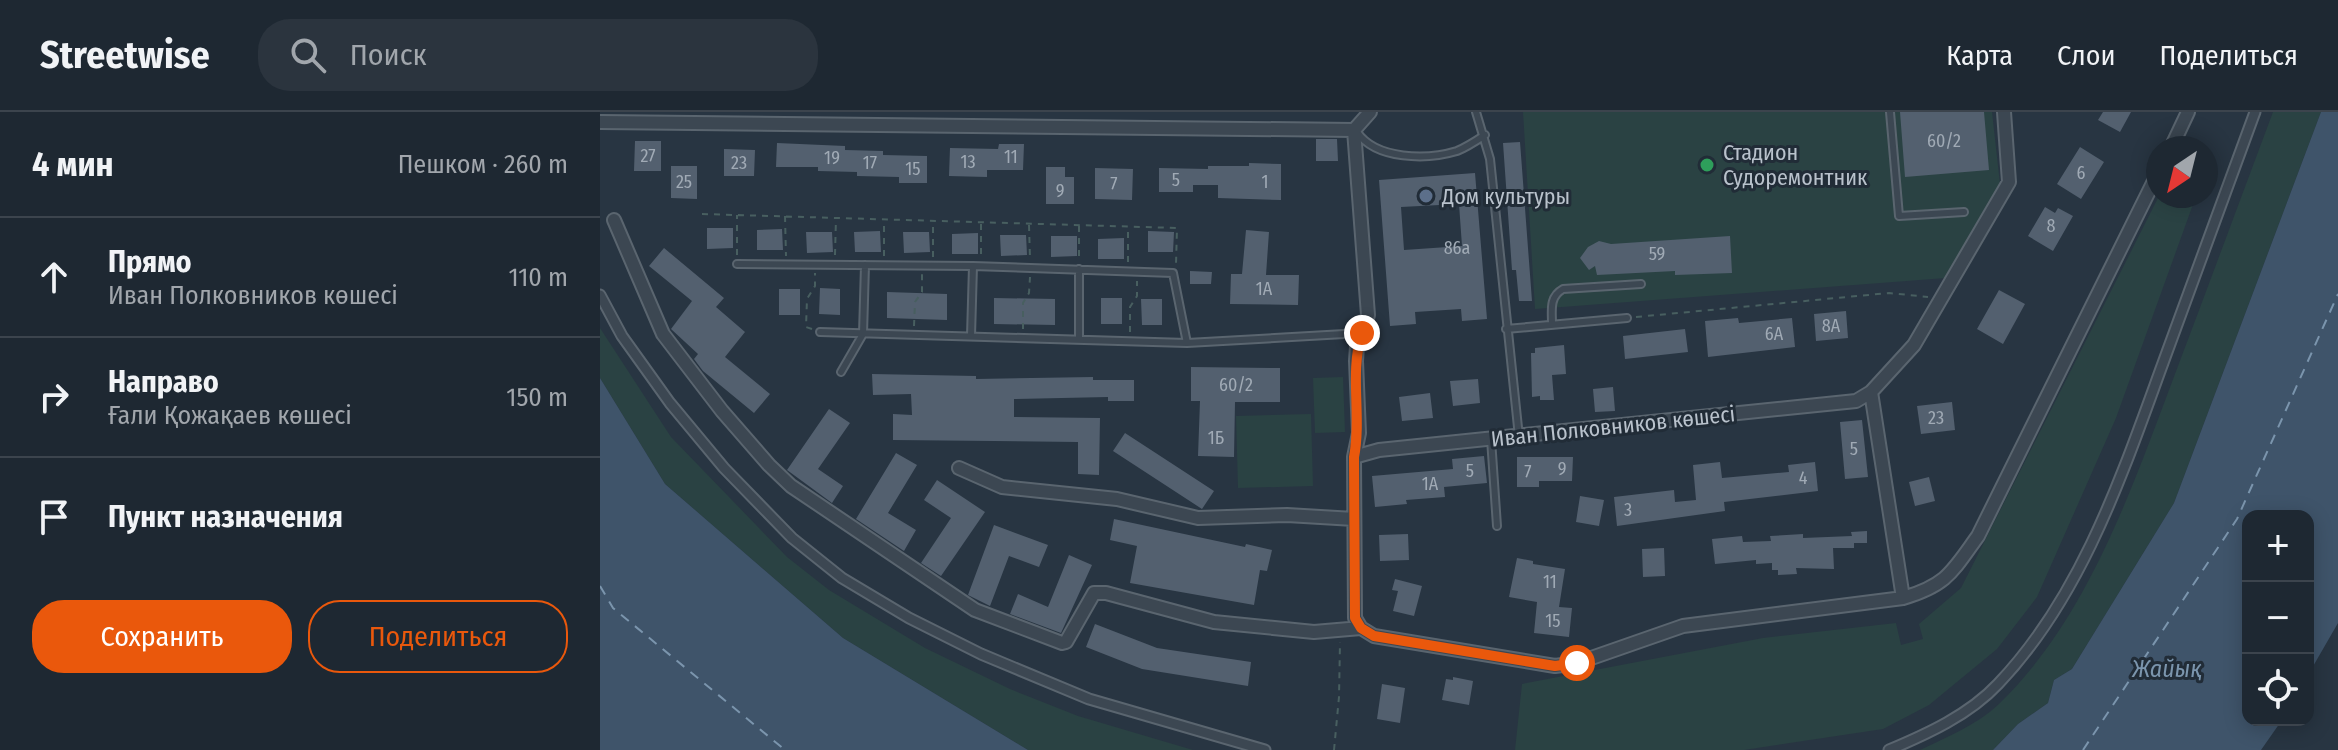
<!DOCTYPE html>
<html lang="ru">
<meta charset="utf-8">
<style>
:root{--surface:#1e2832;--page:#2b343e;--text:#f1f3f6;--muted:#a1a6ac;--line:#3c444d;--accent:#ea580c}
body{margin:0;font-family:"Fira Sans Condensed",sans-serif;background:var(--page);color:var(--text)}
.controls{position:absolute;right:24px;bottom:24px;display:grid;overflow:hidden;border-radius:16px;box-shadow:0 4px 20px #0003}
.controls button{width:72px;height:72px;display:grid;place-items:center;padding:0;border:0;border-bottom:2px solid var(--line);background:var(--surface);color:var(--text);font:40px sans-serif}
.compass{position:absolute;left:1546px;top:24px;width:72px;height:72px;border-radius:50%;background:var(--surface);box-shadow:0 4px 20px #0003;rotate:215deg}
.stop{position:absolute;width:24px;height:24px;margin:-18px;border:6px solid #ea580c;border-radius:50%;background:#fff}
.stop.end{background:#ea580c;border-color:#fff;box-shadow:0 2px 8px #0008}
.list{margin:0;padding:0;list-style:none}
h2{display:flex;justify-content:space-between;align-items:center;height:104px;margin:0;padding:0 32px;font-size:34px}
h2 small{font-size:26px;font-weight:400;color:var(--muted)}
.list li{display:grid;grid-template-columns:52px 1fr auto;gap:24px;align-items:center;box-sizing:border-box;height:120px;padding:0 32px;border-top:2px solid var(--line)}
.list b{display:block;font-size:30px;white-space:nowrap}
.list p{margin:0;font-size:26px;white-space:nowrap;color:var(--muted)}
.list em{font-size:26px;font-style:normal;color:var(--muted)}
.actions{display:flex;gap:16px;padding:24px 32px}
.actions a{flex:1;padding:18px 0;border:2px solid var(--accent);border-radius:32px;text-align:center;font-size:28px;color:var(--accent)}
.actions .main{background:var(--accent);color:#fff}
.icon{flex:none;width:44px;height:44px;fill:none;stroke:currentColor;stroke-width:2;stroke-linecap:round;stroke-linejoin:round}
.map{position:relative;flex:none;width:1738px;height:638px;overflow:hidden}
header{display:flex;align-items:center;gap:48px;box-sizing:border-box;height:112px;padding:0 40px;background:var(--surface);border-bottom:2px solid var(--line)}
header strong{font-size:38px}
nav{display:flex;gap:44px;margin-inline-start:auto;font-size:28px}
.search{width:560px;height:72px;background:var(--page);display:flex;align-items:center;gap:20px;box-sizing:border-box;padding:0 28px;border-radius:32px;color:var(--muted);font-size:30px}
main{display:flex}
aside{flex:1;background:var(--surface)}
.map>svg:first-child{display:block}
.green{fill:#2a4243}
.water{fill:#3f546a}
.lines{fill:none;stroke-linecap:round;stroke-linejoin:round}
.ferry{stroke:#7b95ad;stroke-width:2;stroke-dasharray:10 8;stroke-linecap:butt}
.building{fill:#53606f;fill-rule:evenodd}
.service-casing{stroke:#5a656f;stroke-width:10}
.pedestrian-casing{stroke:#5a656f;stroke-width:13}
.minor-casing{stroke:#5a656f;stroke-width:16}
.path{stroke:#485f60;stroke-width:2;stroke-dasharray:6 6;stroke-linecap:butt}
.service{stroke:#3c4752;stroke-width:6}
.pedestrian{stroke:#3c4752;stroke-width:9}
.minor{stroke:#3c4752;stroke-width:12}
.route{stroke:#ea580c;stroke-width:10}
.leisure-dot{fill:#2e9e5b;stroke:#212c37;stroke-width:3}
.service-dot{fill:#5c6f8a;stroke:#212c37;stroke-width:3}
.labels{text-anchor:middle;stroke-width:6;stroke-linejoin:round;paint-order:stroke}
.number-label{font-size:18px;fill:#a0aab5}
.poi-label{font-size:22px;fill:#b9c2cc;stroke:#212c37;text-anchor:start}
.street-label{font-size:22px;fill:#b9c2cc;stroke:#212c37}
.water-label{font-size:24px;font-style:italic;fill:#7b95ad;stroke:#212c37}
</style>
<header>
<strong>Streetwise</strong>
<div class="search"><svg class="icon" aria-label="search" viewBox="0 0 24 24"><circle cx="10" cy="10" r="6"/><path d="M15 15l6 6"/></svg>Поиск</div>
<nav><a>Карта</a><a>Слои</a><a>Поделиться</a></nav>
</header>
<main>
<aside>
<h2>4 мин<small>Пешком · 260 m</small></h2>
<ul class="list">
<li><svg class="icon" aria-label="ahead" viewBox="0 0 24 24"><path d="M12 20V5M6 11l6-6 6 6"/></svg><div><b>Прямо</b><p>Иван Полковников көшесі</p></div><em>110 m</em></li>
<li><svg class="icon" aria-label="right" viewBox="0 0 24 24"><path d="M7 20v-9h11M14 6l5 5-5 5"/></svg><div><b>Направо</b><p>Ғали Қожақаев көшесі</p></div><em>150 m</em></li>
<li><svg class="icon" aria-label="arrive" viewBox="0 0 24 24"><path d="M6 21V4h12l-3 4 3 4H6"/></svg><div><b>Пункт назначения</b></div></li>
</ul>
<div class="actions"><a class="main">Сохранить</a><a>Поделиться</a></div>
</aside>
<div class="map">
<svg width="1738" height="638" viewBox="0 0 1738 638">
<rect width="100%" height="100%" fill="#283542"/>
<path class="green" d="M923,0H1392L1400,72L1346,166L935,197Z
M1673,0H1721L1574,391L1472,557L1454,568L1448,591L1418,612L1393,638H1320C1347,625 1377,613 1399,592C1488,506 1532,376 1575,262C1608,175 1640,88 1673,0Z
M1559,84H1596L1516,306L1437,485L1397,537L1329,593L1283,617L1144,638H915L922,572L1163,526L1296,511L1301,533L1323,527L1319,512L1361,476Z
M0,216L71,325L187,445L229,478L325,536L410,577L478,604L593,638H428L243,526L65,372L0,266Z
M743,265L745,320L715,321L713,266Z
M711,302L713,374L638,376L636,304Z"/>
<path class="water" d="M1721,0H1738V511L1708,563V404H1648V608H1682L1661,638H1393L1418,612L1448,591L1454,568L1472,557L1574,391Z
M0,266L65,372L243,526L428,638H0Z"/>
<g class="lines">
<path class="ferry" d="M0,474L13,496L185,638
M1483,638L1637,407L1738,182"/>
</g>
<path class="building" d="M1300,0H1384L1389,58L1305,65Z
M1503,0H1531L1520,20L1498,8Z
M716,27H737L738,49H716Z
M35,29H61V59H34Z
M920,30L932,189H919L916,158H912L903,31Z
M177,31L245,34V38L283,39V43L327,44V71H299V65L257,64V60L218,59V55H176Z
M399,32H424L423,58H387V65L349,64L350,36L398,37Z
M1480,35L1504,50L1481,87L1457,72Z
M124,37L155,38L154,64H124Z
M649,51L681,52V88L618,86V73H593V80H559V56L608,57V54H649Z
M71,54H97V87L71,86Z
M446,55H465V65H474V92H446Z
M495,56L533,57L532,88L495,87Z
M875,61L887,207L862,209L861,197L815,200L816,212L790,214L779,68ZM859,92L862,134L804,138L801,95Z
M1445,95L1455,101L1458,96L1473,104L1453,139L1428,124Z
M107,116H133V136L107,137Z
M182,117L183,138H157V118Z
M646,118L669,120L666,163H699L698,193L630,192L631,162H642Z
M280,119L281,140H255L254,120Z
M548,119L574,120L573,140H548Z
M206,120H232L233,140L207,141Z
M303,120H329L330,140L304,141Z
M378,121V142H352V122Z
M400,123H426L427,143L401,144Z
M451,124H477V144L451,145Z
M1130,124L1132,161L1075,163V159L997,163L995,154L989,158L980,146L988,135L999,129L1011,132Z
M524,126V147H498V127Z
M64,136L124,186L116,195L145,220L125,245L170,282L154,301L103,259L94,247L98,242L71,217L92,189L49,154Z
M590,159L612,160L611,172H590Z
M220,176L240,177V203L219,202Z
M179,177H200V203H179Z
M1399,178L1425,192L1403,232L1377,217Z
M287,180L347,182V208L287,206Z
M394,186L455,187V213L394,212Z
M501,186H522V212H501Z
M541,187H562V213H542Z
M1246,199L1248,226L1216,229L1214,202Z
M1138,206L1139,211L1192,206L1195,235L1108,245L1105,209Z
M1085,217L1088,240L1025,247L1023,224Z
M964,233L966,262L952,263L954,288H940V284L932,285L931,241H935V236Z
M591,255L680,256V290H635L634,345L598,344L600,289H591Z
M272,262L376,264V267L493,265V268H534V289H508V285L414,287V305L500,306L499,363L478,362V330L293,328V302L312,303L311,282L273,283Z
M878,267L880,291L853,294L850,269Z
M1013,275L1015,299L995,300L993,277Z
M830,281L833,306L802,309L799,285Z
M1352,290L1355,318L1321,322L1317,294Z
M229,297L250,311L218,357L243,374L232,391L187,358Z
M1262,308L1268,365L1245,367L1240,310Z
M525,321L614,379L602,397L513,339Z
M296,341L317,353L288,401L316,418L304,439L256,407Z
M884,344L887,371L844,375L845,385L806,388L807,392L775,395L772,364L853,357L852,347Z
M917,345H973L972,369H939V375H917Z
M1120,350L1122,366L1189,360L1188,353L1215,350L1218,379L1124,390L1125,399L1017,414L1014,385L1074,378L1075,390L1096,388L1093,353Z
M1329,365L1335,389L1315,394L1309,370Z
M337,368L385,400L341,464L321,451L351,406L324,388Z
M980,384L1004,388L999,414L976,410Z
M514,407L645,435L646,432L672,438L667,459L660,458L654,493L530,471L537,434L510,428Z
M394,413L448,433L439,455L409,444L390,494L368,483Z
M1267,419V431H1254V436H1233L1234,457L1196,456L1197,462L1178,463V458H1172V451L1156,452V448L1115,452L1112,427L1142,424L1143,430L1171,429L1170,424L1203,422V426L1252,424L1251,420Z
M808,422L809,448L780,449L779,423Z
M1064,436L1065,464L1043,465L1042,437Z
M469,443L492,453L461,521L410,502L418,482L448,495Z
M917,446L933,449V452L965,457L959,495L972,496L969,525L934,521L937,490L909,485Z
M795,467L822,474L814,504L793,499L798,479L792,478Z
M495,512L557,536L651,550L648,574L542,557L486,535Z
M853,565L873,569L869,593L842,588L846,567L853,568Z
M782,572L805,576L800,611L777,607Z"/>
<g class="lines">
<defs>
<path id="service" d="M876,0L890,47L919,325
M1290,0L1299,104L1364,100
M757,20C776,48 827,48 857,39C867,35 876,29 885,23
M137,152L373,154L573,161L587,231
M479,157V228
M952,212C952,198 949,185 963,177L1041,172
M906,217L1027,206
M220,220L587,231L762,221
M371,224L373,154
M241,260L263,222L265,153
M891,327L897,414"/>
<path id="pedestrian" d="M0,183L22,224L70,291L124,356L192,426L242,466L309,506L381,542L489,587L665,638
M1289,638C1327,622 1369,603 1398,572C1482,484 1522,363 1563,251C1594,167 1624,84 1655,0"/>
<path id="minor" d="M770,0L754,18L768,203L757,234L756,249L759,321L754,345L755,506L761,516L774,524L955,554L977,551L1083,514L1303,486C1347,473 1352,460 1378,424L1558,61
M0,10L754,18
M1571,36L1588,0
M14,108L63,222L122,299L169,353L191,374L375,498L462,531L466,530L494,481H506L614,510L714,520L761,516
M1271,280L1303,486
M754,345L779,338L1256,289L1271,280L1314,233L1409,70L1404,0
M359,356L402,375L517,387L598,406L687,403L754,407"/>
</defs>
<use href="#service" class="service-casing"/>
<use href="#pedestrian" class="pedestrian-casing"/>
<use href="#minor" class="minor-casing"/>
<path class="path" d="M102,102L577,116L576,152
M185,104L186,144
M381,112V145
M429,113L430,147
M479,114V148
M137,143V103
M235,143L236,106
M284,144V107
M333,145V111
M528,150V116
M1036,205L1289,181L1328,185
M314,214L315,190L322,180V162
M212,217L206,215L207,187L215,174V161
M423,217V191L429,181L430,165
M530,220V195L537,184V169
M734,638L739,585L740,530"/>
<use href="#service" class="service"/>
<use href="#pedestrian" class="pedestrian"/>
<use href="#minor" class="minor"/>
</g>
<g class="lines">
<path class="route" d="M762,221C749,261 762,304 754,345L755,506L761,516L774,524L955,554L977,551"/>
</g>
<circle class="leisure-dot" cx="1107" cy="53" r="8"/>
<circle class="service-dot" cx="826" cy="84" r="8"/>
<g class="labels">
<g class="number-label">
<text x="1344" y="35">60/2</text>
<text x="48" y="50">27</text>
<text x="411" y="51">11</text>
<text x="232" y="52">19</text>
<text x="368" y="56">13</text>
<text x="139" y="57">23</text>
<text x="270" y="57">17</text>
<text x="313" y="63">15</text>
<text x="1481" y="67">6</text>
<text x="576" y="74">5</text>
<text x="84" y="76">25</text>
<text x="665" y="76">1</text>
<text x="514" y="78">7</text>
<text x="460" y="85">9</text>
<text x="1451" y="120">8</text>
<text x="857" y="142">86а</text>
<text x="1057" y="148">59</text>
<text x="664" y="183">1А</text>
<text x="1231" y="220">8А</text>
<text x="1174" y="228">6А</text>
<text x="636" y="279">60/2</text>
<text x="1336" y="312">23</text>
<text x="616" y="332">1Б</text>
<text x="1254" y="343">5</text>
<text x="962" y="363">9</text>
<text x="870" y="365">5</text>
<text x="928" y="366">7</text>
<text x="1203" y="372">4</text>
<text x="830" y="378">1А</text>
<text x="1028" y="404">3</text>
<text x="950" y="476">11</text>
<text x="953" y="515">15</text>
</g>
<g class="poi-label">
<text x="1123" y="48">Стадион<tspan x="1123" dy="25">Судоремонтник</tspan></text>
<text x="842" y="92">Дом культуры</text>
</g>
<g class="street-label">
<text transform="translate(1013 314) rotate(-6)" y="8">Иван Полковников көшесі</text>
</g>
<g class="water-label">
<text x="1567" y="565">Жайық</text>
</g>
</g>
</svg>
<div class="controls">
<button>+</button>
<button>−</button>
<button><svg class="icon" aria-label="locate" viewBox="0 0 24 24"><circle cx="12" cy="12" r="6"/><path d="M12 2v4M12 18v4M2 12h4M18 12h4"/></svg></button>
</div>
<svg class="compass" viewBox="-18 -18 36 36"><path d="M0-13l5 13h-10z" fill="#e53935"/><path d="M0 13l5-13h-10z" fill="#a1a6ac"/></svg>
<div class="stop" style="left:977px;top:551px"></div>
<div class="stop end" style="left:762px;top:221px"></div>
</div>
</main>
